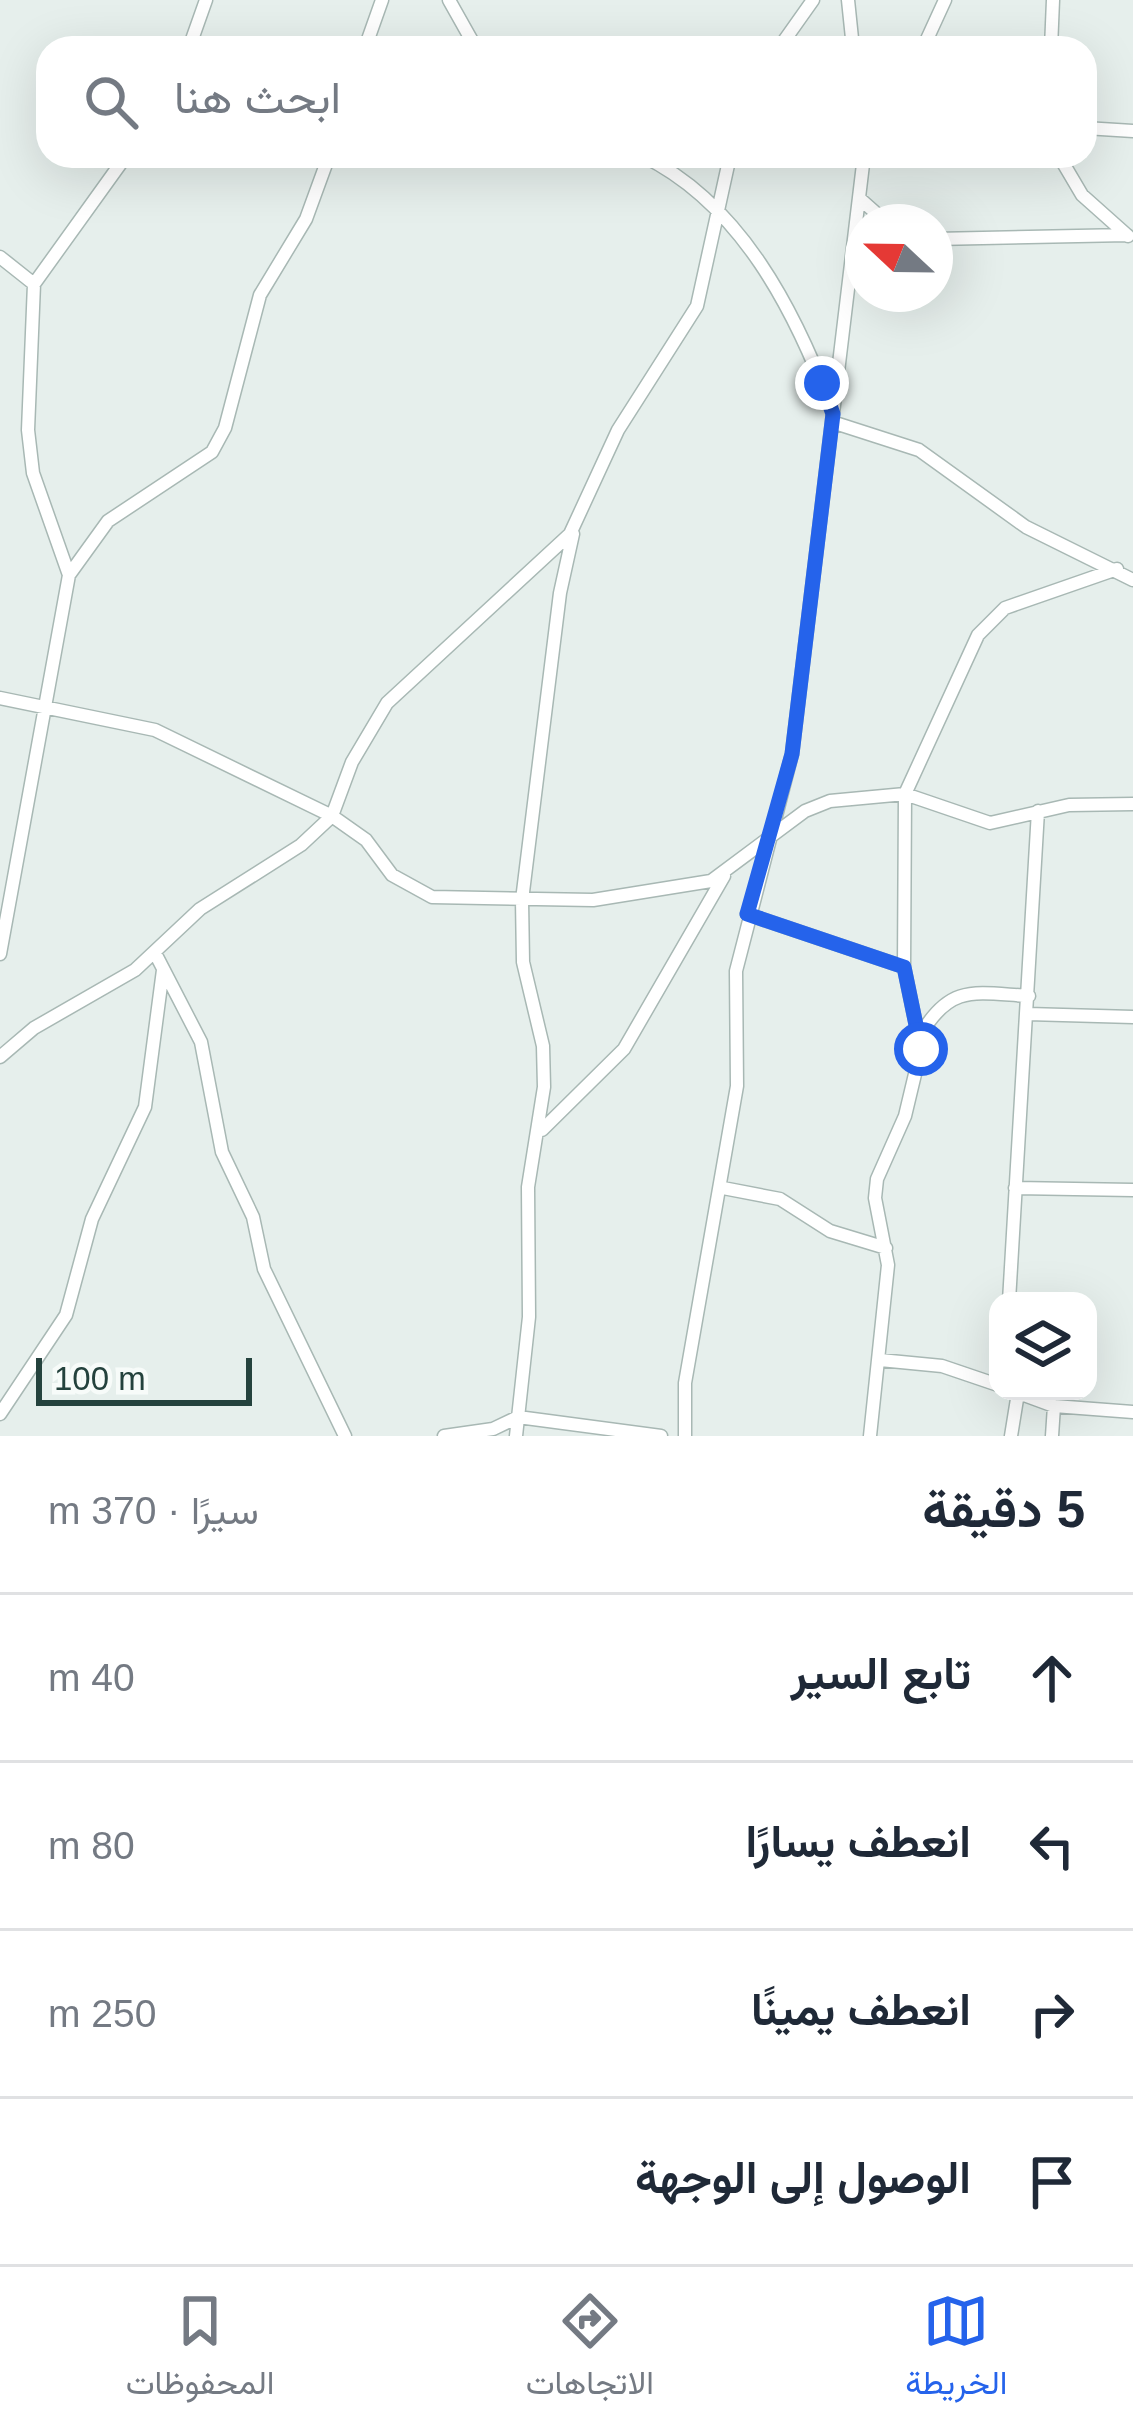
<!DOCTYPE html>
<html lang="ar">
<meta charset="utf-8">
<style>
:root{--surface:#fff;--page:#f2f2f3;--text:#1f2937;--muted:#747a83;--line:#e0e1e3;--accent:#2563eb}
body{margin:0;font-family:Helvetica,Vazirmatn,sans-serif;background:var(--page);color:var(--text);direction:rtl}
.controls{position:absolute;right:36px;bottom:36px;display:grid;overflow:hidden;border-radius:24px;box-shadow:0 12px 48px #0002}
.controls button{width:108px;height:108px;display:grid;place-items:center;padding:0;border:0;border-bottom:3px solid var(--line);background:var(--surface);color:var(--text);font:60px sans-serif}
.compass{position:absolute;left:845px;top:204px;width:108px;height:108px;border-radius:50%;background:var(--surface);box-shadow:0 12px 48px #0002;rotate:292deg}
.scale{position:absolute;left:36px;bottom:30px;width:216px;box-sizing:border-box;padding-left:12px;border:6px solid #24423d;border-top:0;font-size:33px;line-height:42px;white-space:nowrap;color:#24423d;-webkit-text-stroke:9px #f7fbf9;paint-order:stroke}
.stop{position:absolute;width:36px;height:36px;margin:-27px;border:9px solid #2563eb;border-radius:50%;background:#fff}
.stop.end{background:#2563eb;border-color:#fff;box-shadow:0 3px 12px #0008}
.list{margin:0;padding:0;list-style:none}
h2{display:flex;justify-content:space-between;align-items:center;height:156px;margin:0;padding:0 48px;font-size:51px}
h2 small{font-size:39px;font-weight:400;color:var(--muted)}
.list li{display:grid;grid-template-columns:78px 1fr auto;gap:36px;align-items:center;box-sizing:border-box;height:168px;padding:0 48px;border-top:3px solid var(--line)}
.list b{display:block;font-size:45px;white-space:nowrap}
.list em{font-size:39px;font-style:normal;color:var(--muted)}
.icon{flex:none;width:66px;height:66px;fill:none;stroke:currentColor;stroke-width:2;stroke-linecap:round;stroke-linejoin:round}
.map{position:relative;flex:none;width:1133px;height:1436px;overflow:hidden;direction:ltr}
.search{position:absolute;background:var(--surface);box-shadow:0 12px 48px #0002;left:36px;right:36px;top:36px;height:132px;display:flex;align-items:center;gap:30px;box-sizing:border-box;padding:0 42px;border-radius:36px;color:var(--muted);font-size:45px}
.sheet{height:828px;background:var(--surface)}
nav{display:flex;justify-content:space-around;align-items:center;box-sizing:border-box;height:168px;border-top:3px solid var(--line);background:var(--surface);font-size:33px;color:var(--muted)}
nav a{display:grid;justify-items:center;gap:6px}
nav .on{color:var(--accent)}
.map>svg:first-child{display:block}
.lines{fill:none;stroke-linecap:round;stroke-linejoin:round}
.street-casing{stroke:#a8b8b4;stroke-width:15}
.street{stroke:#fff;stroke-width:12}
.route{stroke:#2563eb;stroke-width:15}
</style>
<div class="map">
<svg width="1133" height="1436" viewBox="0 0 1133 1436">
<rect width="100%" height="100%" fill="#e6efec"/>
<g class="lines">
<defs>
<path id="street" d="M449,0L476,48
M848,0L853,48
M189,48L206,0
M365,48L382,0
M779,48L813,0
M923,48L945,0
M1051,48L1053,0
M1085,128L1133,131
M643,156C741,204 795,311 831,407
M730,156L697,306L618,430L570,534L387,703L352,762L332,816L366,840L392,875L432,897L593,900L711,881L805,811L830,801L905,794L990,823L1069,805L1133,804
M1059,156L1082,195L1128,236
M859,198L886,222
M935,239L1127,235
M0,257L34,284
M832,422L919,450L1026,527L1133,580
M69,575L108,521L212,452L225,428L260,295L306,219L329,156
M0,698L155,730L332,816L301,845L200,909L135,970L34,1028L0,1057
M747,914L904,967L905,794L978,635L1005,608L1117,569
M155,953L201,1042L222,1152L253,1217L264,1269L345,1436
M0,954L69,575L33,473L28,430L34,284L126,156
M1028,1014L1133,1017
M921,1034C951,983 976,993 1029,996
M542,1130L624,1049L724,876
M723,1188L780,1199L830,1231L886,1248
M1015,1188L1133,1190
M1009,1301L1038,811
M880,1360L942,1366L998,1385
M1013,1391L1054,1406L1133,1412
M0,1414L66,1315L92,1219L145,1107L163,970
M444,1436L493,1429L518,1417L661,1436
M516,1436L529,1317L528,1187L544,1087L543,1046L523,962L522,900L560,593L573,534
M685,1436V1383L737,1086L736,971L792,754L864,156
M870,1436L888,1265L875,1198L877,1179L905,1116L921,1049L904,967
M1011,1436L1018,1393
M1052,1436L1054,1406"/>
</defs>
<use href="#street" class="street-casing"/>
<use href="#street" class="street"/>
</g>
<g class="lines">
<path class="route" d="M822,383L833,414L792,754L747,914L904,967L921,1049"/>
</g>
</svg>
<div class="controls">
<button><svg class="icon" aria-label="layers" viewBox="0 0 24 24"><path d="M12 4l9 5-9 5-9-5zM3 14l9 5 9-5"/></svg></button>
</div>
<svg class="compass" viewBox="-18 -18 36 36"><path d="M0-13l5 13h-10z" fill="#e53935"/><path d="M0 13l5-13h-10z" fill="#747a83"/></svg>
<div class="scale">100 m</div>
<div class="stop" style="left:921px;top:1049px"></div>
<div class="stop end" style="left:822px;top:383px"></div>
<div class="search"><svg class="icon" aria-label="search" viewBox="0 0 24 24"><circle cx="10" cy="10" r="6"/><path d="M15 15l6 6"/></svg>ابحث هنا</div>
</div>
<section class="sheet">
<h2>5 دقيقة<small>سيرًا · 370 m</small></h2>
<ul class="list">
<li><svg class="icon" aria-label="ahead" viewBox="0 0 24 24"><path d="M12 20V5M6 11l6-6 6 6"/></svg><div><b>تابع السير</b></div><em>40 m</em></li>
<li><svg class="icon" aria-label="left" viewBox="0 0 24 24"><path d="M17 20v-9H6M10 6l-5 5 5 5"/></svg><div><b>انعطف يسارًا</b></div><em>80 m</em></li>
<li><svg class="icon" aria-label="right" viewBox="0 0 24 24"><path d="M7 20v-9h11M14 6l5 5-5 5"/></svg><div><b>انعطف يمينًا</b></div><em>250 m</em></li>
<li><svg class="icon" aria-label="arrive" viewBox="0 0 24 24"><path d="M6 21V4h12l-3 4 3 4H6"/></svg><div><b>الوصول إلى الوجهة</b></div></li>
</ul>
</section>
<nav>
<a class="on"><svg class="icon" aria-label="map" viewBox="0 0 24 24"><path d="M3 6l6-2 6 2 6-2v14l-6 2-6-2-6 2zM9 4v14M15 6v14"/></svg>الخريطة</a>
<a><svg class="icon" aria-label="directions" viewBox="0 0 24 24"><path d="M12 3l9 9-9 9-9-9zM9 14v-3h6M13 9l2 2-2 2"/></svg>الاتجاهات</a>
<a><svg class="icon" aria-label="saved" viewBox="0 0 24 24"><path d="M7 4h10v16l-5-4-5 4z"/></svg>المحفوظات</a>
</nav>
